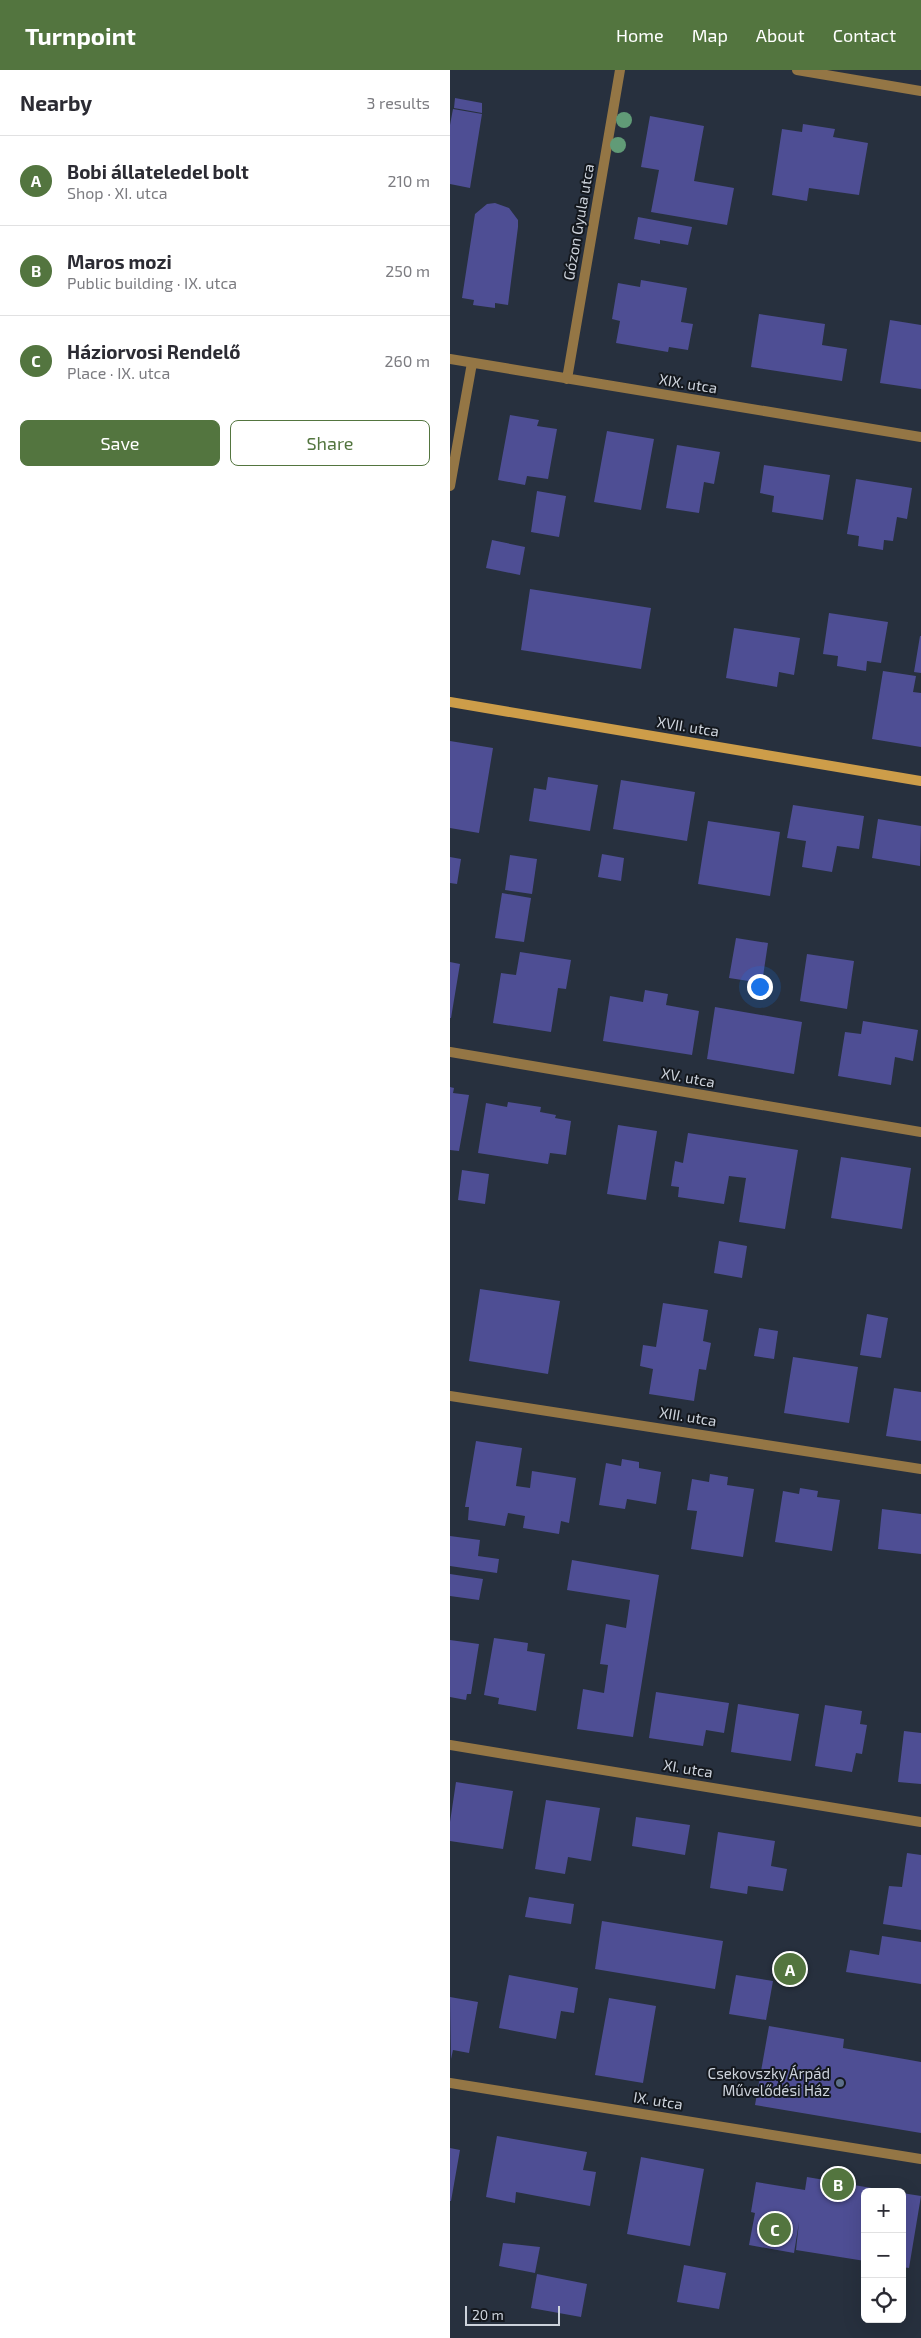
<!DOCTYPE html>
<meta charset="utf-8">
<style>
:root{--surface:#fff;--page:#f7f7f7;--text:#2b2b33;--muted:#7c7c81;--line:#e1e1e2;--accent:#53753f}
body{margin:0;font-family:"Exo 2",sans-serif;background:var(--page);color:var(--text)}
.controls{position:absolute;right:15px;bottom:15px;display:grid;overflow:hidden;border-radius:8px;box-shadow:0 5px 20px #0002}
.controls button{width:45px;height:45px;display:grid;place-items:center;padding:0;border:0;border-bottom:1px solid var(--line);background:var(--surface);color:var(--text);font:25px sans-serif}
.scale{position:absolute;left:15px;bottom:12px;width:95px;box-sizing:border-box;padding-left:5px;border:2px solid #cdd3dc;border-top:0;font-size:14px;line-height:18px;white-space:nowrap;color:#cdd3dc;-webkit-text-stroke:4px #14181e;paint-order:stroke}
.you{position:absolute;left:309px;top:916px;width:18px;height:18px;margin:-12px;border:4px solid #fff;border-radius:50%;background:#1a73e8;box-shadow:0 0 0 8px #1a73e833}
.badge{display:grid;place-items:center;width:32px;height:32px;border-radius:50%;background:var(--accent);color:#fff;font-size:16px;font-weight:700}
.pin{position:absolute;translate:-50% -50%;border:2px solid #fff;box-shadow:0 1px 5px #0006}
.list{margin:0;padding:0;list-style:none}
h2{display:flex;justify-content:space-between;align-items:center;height:65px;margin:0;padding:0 20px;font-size:21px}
h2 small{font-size:16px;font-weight:400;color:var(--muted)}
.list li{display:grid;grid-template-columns:32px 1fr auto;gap:15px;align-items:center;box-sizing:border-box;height:90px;padding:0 20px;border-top:1px solid var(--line)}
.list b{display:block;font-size:19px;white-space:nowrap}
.list p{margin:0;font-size:16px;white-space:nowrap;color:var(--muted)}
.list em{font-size:16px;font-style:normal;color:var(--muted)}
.actions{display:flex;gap:10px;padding:15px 20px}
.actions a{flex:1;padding:11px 0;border:1px solid var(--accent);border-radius:8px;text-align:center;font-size:18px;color:var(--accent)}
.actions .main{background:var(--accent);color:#fff}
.icon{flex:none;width:28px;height:28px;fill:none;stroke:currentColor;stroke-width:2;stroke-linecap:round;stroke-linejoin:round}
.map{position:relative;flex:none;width:471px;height:2268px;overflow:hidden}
header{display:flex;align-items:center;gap:30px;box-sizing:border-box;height:70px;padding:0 25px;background:var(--accent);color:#fff}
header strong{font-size:24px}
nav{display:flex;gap:28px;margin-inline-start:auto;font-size:18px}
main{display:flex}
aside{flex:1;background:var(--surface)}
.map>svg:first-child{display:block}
.building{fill:#4e4e94}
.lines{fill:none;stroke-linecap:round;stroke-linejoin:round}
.street{stroke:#947645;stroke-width:10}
.secondary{stroke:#cd9d49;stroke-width:10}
.tree{fill:#619b77}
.service-dot{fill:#5c6f8a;stroke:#14181e;stroke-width:2}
.labels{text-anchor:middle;stroke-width:4;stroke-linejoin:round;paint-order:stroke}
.street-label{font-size:15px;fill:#cdd3dc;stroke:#14181e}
.poi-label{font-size:15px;fill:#cdd3dc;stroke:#14181e;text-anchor:end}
</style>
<header>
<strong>Turnpoint</strong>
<nav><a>Home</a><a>Map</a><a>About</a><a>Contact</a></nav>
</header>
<main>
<aside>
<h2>Nearby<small>3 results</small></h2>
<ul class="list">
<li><span class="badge">A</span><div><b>Bobi állateledel bolt</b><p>Shop · XI. utca</p></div><em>210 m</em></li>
<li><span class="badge">B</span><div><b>Maros mozi</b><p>Public building · IX. utca</p></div><em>250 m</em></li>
<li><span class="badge">C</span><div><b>Háziorvosi Rendelő</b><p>Place · IX. utca</p></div><em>260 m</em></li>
</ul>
<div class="actions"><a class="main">Save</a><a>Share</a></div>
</aside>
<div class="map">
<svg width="471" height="2268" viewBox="0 0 471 2268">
<rect width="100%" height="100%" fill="#27303e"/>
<path class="building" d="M5,28L32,33V43L4,38Z
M3,39L32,44L20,118L0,114V55Z
M200,46L254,56L244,111L284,118L277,155L201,142L209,100L191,97Z
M353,54L385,59L383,67L418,73L409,125L359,118L357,131L322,125L332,59L352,62Z
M45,133L59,138L68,150V157L58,235L45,233V238L23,235L24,230L12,228L25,144L37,134Z
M188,147L242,157L238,175L210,170V174L184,169Z
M191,210L237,218L231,252L243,254L238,280L219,277L218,282L166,273L170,251L162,249L168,213L190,217Z
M309,244L375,254L372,275L397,279L392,311L301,297Z
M440,250L471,255V319L430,313Z
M60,345L89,350L87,356L107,359L98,409L77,406L75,415L48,410Z
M157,361L204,369L191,440L144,432Z
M227,375L270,382L264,414L254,412L249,443L216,438Z
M314,395L380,405L373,450L322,442L324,426L310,423Z
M406,409L462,418L457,449L447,447L443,471L434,470L433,480L408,476L409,466L397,464Z
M87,421L116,426L109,467L81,462Z
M42,470L75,477L70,505L36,498Z
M80,519L201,538L191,599L71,580Z
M379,543L438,552L431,593L417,591L416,601L387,596L388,586L373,584Z
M284,558L350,568L344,605L329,602L327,617L276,608Z
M470,566H471V603L464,602Z
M433,601L466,606L463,622L471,623V677L422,669Z
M0,671L43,678L29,763L0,758Z
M98,707L148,715L140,761L79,751L84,718L96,720Z
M171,710L245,722L237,771L163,759Z
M343,735L414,746L409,779L387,776L382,802L352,797L356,771L337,768Z
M428,749L471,756L470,796L422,788Z
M258,751L330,762L320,826L248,814Z
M152,784L174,788L171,811L148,807Z
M60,785L87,789L82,824L55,820Z
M0,787L11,789L7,814L0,813Z
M52,823L81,828L74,872L45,868Z
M286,868L318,873L312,913L279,908Z
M70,882L121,890L116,919L108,918L101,962L43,953L51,903L66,905Z
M357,884L404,891L397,939L350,931Z
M0,892L10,894L1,948H0Z
M195,920L218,924L216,935L249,941L242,985L153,971L160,926L193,932Z
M265,937L352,952L344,1004L257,989Z
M413,951L468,960L463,991L445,987L441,1015L388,1006L395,962L411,964Z
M0,1017L4,1018L3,1023L19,1025L9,1081L0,1080Z
M58,1032L91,1037L90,1042L106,1045L105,1048L121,1051L116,1085L100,1083L98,1094L28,1083L36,1033L57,1037Z
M168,1055L207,1061L196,1130L157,1124Z
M238,1063L348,1080L335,1159L289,1152L296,1108L279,1106L274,1134L228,1127L229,1117L221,1116L225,1091L233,1093Z
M391,1087L461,1098L452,1159L381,1148Z
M12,1100L39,1104L35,1134L8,1130Z
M269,1171L297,1176L292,1208L264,1203Z
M30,1219L110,1231L98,1304L19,1291Z
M213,1233L258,1240L253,1271L261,1273L256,1300L249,1299L244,1331L199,1324L203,1299L190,1296L193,1275L206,1277Z
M417,1244L438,1248L431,1288L410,1285Z
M309,1258L328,1261L324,1289L304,1286Z
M343,1287L408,1297L399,1353L334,1343Z
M444,1318L471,1322V1371L436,1366Z
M26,1371L72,1378L66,1416L80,1418L82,1401L126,1408L119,1453L111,1451L109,1464L73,1458L75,1446L58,1443L55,1456L18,1450L19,1437H15Z
M172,1389L189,1392V1398L211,1402L206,1434L177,1429L175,1439L149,1435L156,1393L171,1396Z
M260,1404L278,1407L277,1415L304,1419L293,1487L241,1479L247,1441L237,1440L242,1409L259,1412Z
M350,1418L368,1421L367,1427L390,1430L382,1481L325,1472L333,1421L349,1424Z
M432,1439L471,1444V1484L428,1479Z
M0,1466L30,1470L28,1486L49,1489L47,1503L0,1496Z
M122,1490L209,1505L183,1667L127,1659L133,1619L154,1623L158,1595L150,1594L156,1554L176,1558L180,1530L117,1520Z
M0,1504L33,1509L29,1530L0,1526Z
M44,1568L78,1573L77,1581L95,1584L86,1641L48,1634L49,1628L34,1625Z
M0,1570L29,1574L21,1624H17L16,1630L0,1627Z
M206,1622L279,1633L274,1663L256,1660L253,1676L199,1668Z
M288,1634L349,1644L341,1691L281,1682Z
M375,1635L412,1641L410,1654L417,1655L412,1684L406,1683L402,1702L365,1696Z
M454,1661L471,1663V1714L448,1712Z
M6,1712L63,1721L53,1779L0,1771V1752Z
M96,1730L150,1738L141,1791L118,1787L115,1804L85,1799Z
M186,1747L240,1755L235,1785L182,1776Z
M268,1762L325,1771L321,1796L337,1799L333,1821L298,1816L297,1824L260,1818Z
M457,1783L471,1785V1860L433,1854L439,1816L452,1817Z
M79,1827L124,1834L121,1854L75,1847Z
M152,1851L273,1871L265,1919L145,1899Z
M432,1866L471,1872V1914L396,1902L400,1880L429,1885Z
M59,1905L128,1918L124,1943L111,1941L106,1969L49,1958Z
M286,1905L323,1911L316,1950L279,1944Z
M0,1927L28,1932L19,1983L3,1980L1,1989Z
M159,1928L206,1936L193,2013L145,2005Z
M319,1956L394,1969L393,1978L471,1992V2063L305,2035Z
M47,2066L137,2082L133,2100L146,2102L140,2136L66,2122L65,2133L36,2127Z
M0,2078L10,2080L1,2131H0Z
M191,2087L254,2099L240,2176L177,2164Z
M357,2107L439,2121L415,2122V2191L346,2180L349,2152L344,2183L299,2175L305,2143L301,2142L306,2112L355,2120Z
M452,2123L471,2126L459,2198L452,2197Z
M53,2173L90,2177L85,2203L49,2196Z
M234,2195L276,2203L269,2239L227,2232Z
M87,2204L137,2214L131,2247L81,2238Z"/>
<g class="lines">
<path class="street" d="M347,0L471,21
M0,289L471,367
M117,309L170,0
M0,416L22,293
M0,982L471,1062
M0,1326L471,1399
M0,1675L471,1752
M0,2013L471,2089"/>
<path class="secondary" d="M0,632L471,711"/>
</g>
<g class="tree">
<circle cx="174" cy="50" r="8"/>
<circle cx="168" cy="75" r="8"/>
</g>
<circle class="service-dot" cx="390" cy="2013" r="5"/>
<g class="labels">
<g class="street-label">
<text transform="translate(129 152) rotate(-80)" y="5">Gózon Gyula utca</text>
<text transform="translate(238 314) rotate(9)" y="5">XIX. utca</text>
<text transform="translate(238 657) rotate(9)" y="5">XVII. utca</text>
<text transform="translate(238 1008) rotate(10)" y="5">XV. utca</text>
<text transform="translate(238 1347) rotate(9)" y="5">XIII. utca</text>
<text transform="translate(238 1699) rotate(9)" y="5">XI. utca</text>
<text transform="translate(208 2031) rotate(9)" y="5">IX. utca</text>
</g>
<g class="poi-label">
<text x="380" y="2009">Csekovszky Árpád<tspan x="380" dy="17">Művelődési Ház</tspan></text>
</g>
</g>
</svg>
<div class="controls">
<button>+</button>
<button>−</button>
<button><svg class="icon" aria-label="locate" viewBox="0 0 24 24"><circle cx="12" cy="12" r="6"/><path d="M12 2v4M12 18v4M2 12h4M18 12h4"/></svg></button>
</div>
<div class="scale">20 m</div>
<div class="you"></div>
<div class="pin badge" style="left:340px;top:1899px">A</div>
<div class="pin badge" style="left:388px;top:2114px">B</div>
<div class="pin badge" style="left:325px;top:2159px">C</div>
</div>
</main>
